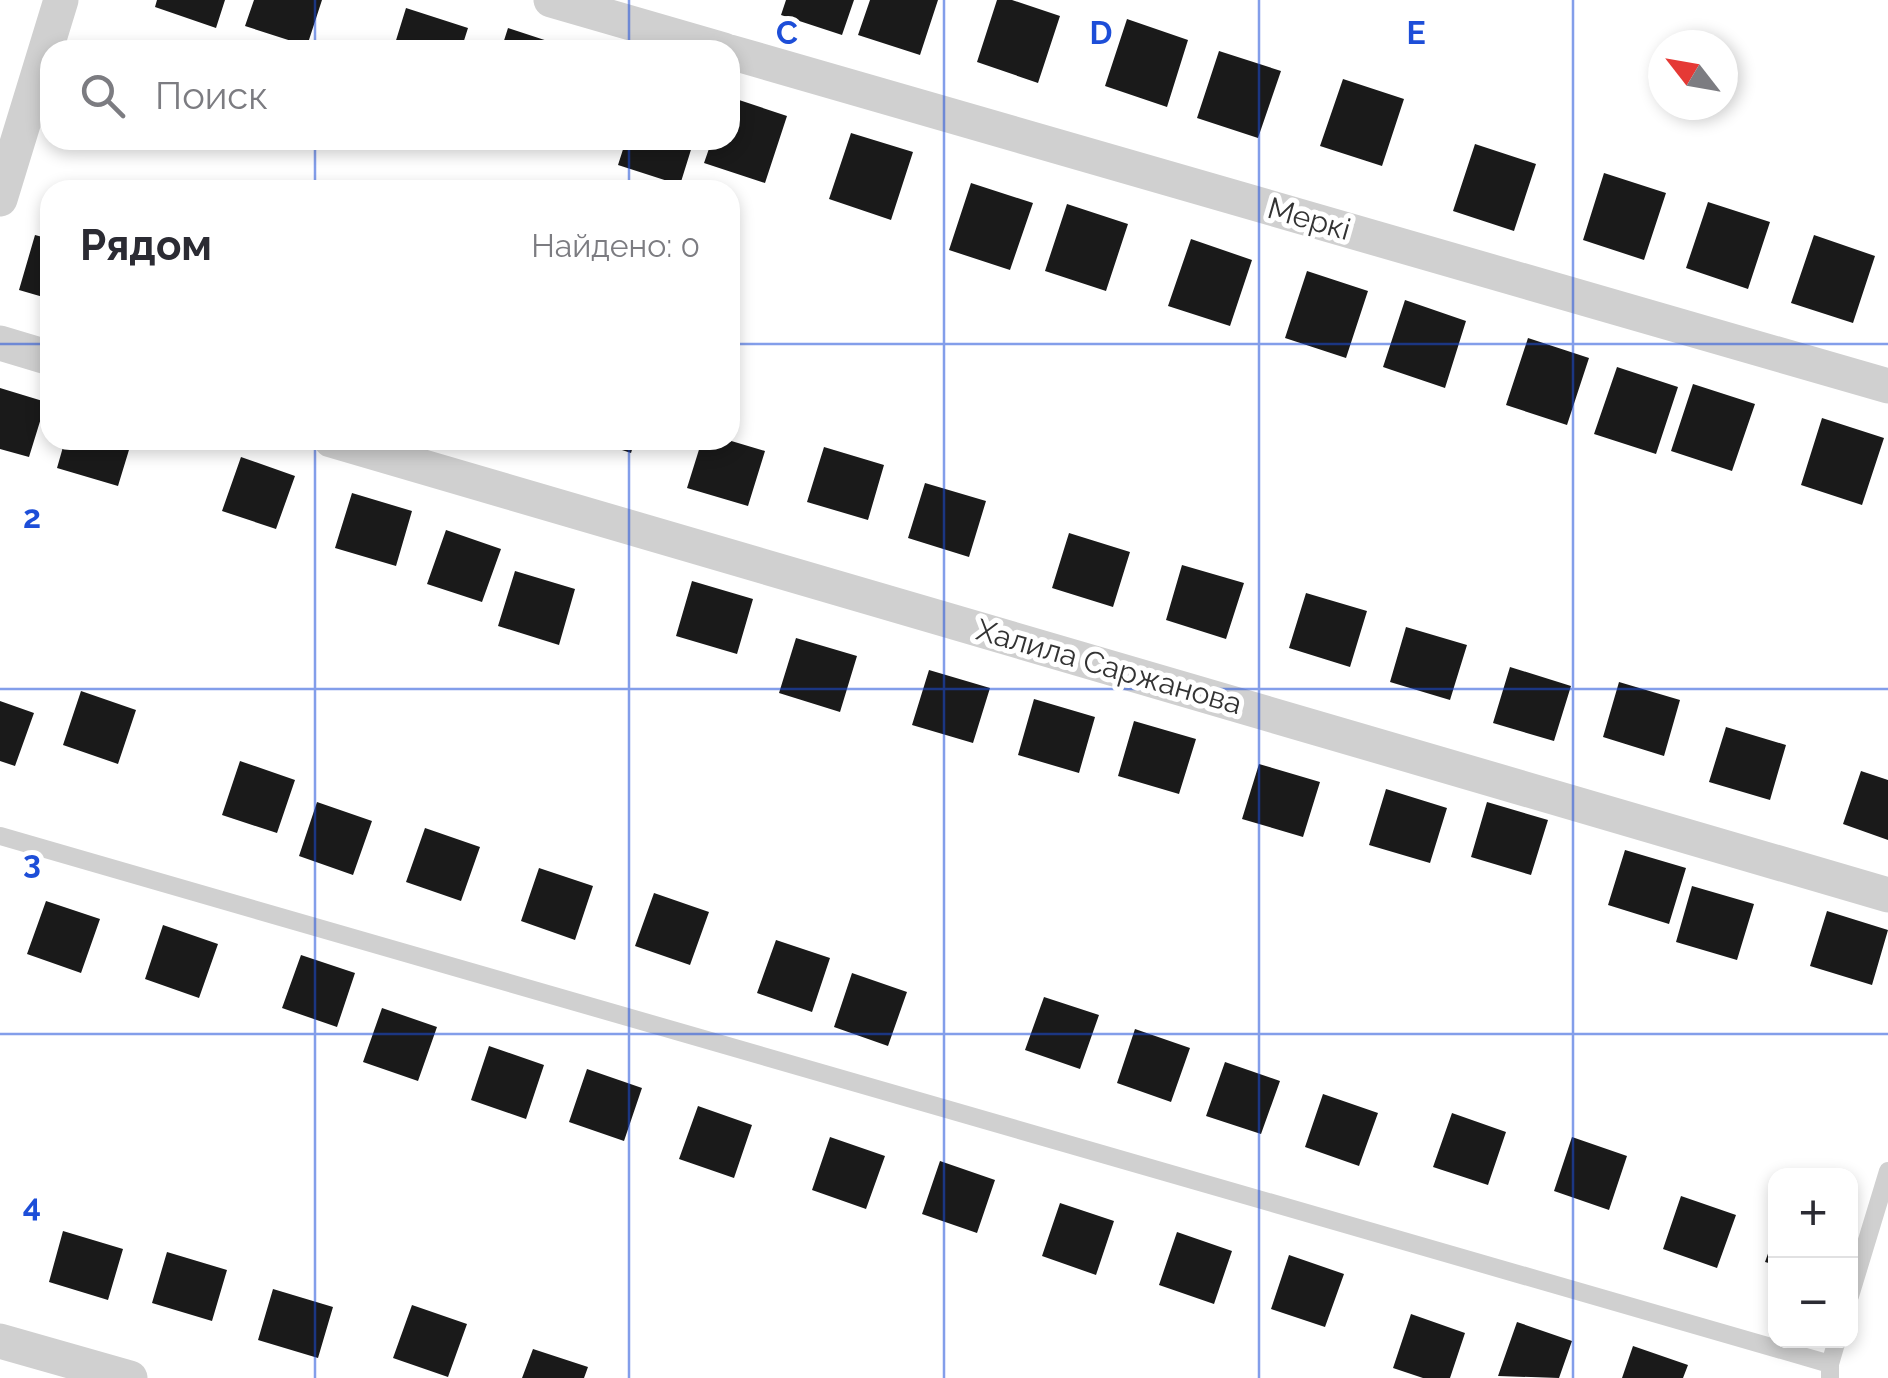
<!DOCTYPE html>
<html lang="ru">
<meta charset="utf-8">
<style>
:root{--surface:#fff;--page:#f7f7f7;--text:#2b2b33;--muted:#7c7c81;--line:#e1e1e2}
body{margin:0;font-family:Raleway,sans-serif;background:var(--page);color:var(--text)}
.controls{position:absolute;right:30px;bottom:30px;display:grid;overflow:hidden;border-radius:20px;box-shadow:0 5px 15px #0003}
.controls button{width:90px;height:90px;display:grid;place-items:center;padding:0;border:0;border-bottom:2px solid var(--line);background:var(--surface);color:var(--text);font:50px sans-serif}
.compass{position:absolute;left:1648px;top:30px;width:90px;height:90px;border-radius:50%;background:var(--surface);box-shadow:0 5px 15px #0003;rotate:301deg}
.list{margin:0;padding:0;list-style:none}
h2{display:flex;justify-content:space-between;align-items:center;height:130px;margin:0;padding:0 40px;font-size:42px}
h2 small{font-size:32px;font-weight:400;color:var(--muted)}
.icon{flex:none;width:55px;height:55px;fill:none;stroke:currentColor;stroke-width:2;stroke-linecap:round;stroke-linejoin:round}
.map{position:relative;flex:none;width:1888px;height:1378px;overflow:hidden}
.search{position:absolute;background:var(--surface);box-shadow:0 5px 15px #0003;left:40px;top:40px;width:700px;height:110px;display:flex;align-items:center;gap:25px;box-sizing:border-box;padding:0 35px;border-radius:30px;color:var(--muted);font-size:38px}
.panel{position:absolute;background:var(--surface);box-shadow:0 5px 15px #0003;left:40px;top:180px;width:700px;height:270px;border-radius:30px}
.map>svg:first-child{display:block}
.building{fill:#1a1a1a}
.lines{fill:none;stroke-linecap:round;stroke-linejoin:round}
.service{stroke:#d0d0d0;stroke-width:18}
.minor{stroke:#d0d0d0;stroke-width:35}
.grid{fill:none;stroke:#1d4ed8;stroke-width:2.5;stroke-opacity:0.55}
.labels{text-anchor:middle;stroke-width:10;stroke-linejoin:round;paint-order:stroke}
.street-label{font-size:30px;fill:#333;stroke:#fff}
.grid-label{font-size:32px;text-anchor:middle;font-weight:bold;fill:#1d4ed8;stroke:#fff;stroke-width:10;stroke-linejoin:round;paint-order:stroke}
</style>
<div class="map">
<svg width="1888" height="1378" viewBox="0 0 1888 1378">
<rect width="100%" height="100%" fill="#fff"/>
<path class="building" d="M157,0H225L216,28L155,7Z
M254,0H322L307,46L245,26Z
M786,0H854L842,35L781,15Z
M870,0H938L920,55L858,35Z
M997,0H1012L1060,16L1038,83L977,62Z
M406,8L468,28L461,50H393Z
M1127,19L1188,40L1167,107L1105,86Z
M508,28L572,49V50H501Z
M1219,51L1281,71L1258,138L1197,118Z
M1343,79L1404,99L1382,166L1320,146Z
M730,97L787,116L765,183L704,163L712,140H730Z
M851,133L913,152L891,220L829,199Z
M626,140H694L680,185L618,165Z
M1475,144L1536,164L1514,231L1453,211Z
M1604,173L1666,193L1644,260L1583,240Z
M971,183L1033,203L1010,270L949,250Z
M1708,202L1770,222L1748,289L1686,268Z
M1067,204L1128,224L1106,291L1045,271Z
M35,235L50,239V299L19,290Z
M1814,235L1875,256L1853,323L1791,303Z
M1191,239L1252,260L1230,326L1168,306Z
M1307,271L1368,291L1346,358L1285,338Z
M1405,300L1466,321L1445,388L1383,367Z
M1528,338L1589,358L1567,425L1506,405Z
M1617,367L1678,387L1656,454L1594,434Z
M1693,384L1755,404L1732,471L1671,451Z
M0,388L46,402L29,457L0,449Z
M1822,418L1884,438L1862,505L1801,485Z
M65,440H132L118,486L57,468Z
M592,440H635L631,453Z
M702,440H728L765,451L748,506L687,488Z
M824,447L884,465L868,520L807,502Z
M241,457L295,476L276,529L222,511Z
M925,483L986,501L969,557L908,538Z
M352,493L412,511L396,566L335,548Z
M446,530L501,549L482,602L427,584Z
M1069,533L1130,552L1113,607L1052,588Z
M1182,565L1244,583L1226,639L1166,620Z
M515,571L575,589L559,645L498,626Z
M692,581L753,599L737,654L676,636Z
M1306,593L1367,611L1350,667L1289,648Z
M1406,627L1467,645L1450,700L1390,682Z
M796,638L857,656L840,712L779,693Z
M1510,667L1571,686L1554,741L1493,723Z
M929,670L990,688L973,743L912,725Z
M1619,682L1680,700L1664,756L1603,737Z
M81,691L136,710L118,764L63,745Z
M1034,699L1095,717L1079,773L1018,755Z
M0,701L34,713L15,766L0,761Z
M1134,721L1196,739L1179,794L1118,776Z
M1726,727L1786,745L1770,800L1709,782Z
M240,761L295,780L277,833L222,815Z
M1259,764L1320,782L1303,837L1242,819Z
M1861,771L1888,780V840L1843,824Z
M1386,789L1447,808L1430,863L1369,845Z
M317,802L372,821L353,875L299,856Z
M1487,802L1548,820L1531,875L1471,857Z
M425,828L480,847L461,901L406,882Z
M1625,850L1686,868L1669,924L1608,905Z
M539,868L593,886L575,940L521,921Z
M1692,886L1754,904L1737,960L1676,942Z
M654,893L709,912L690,965L635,946Z
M46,901L100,919L81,973L27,954Z
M1827,911L1888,930L1872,985L1810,966Z
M163,925L218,944L199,998L145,979Z
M776,940L830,958L812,1012L757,993Z
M301,955L355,973L337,1027L282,1008Z
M852,973L907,992L888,1046L834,1027Z
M1044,997L1099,1015L1080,1069L1025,1050Z
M382,1008L437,1027L418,1081L363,1062Z
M1135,1029L1190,1048L1171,1102L1117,1083Z
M489,1046L544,1065L526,1119L471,1100Z
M1225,1062L1280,1081L1261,1134L1206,1116Z
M587,1069L642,1088L624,1141L569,1122Z
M1323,1094L1378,1113L1359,1166L1305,1147Z
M698,1106L752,1125L734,1178L679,1159Z
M1452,1113L1506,1132L1488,1185L1433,1167Z
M830,1137L885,1156L866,1209L812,1190Z
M1572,1137L1627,1156L1609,1210L1554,1191Z
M940,1161L995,1180L977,1233L922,1214Z
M1681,1196L1736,1215L1717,1268L1663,1249Z
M1060,1203L1114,1221L1096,1275L1042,1256Z
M63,1231L123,1249L108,1300L49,1282Z
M1177,1232L1232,1251L1214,1304L1159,1285Z
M1775,1234H1776V1265L1765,1262Z
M167,1252L227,1270L212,1321L152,1303Z
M1289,1255L1344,1274L1325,1327L1271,1309Z
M273,1289L333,1307L318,1358L258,1340Z
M412,1305L467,1324L448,1377L393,1358Z
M1411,1314L1465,1333L1450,1378H1423L1393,1368Z
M1517,1322L1572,1341L1559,1378L1498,1376Z
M1633,1346L1688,1365L1683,1378H1622Z
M533,1349L588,1367L584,1378H522Z"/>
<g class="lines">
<path class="service" d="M0,836L1830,1364
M1850,1296L1888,1171
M1830,1378V1364L1837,1340"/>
<path class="minor" d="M551,0L724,50
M730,52L1888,386
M0,199L61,0
M0,343L50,358
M331,440L1888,895
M0,1341L130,1378"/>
</g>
<path class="grid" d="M315,0V50M629,0V50M944,0V1378M1259,0V1378M1573,0V1378M315,140V190M629,140V190M0,344H50M730,344H1888M315,440V1378M629,440V1378M0,689H1888M0,1034H1888"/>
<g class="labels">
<g class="street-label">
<text transform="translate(1309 219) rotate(16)" y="10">Меркі</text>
<text transform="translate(1109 667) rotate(16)" y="10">Халила Саржанова</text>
</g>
</g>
<g class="grid-label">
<text x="787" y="44">C</text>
<text x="1101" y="44">D</text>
<text x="1416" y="44">E</text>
<text x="32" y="528">2</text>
<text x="32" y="873">3</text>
<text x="32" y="1217">4</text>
</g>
</svg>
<div class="controls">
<button>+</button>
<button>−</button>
</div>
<svg class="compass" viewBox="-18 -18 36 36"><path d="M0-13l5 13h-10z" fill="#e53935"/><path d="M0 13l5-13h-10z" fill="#7c7c81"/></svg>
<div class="search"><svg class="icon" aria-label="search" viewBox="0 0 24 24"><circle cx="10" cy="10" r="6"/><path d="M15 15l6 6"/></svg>Поиск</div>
<section class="panel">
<h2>Рядом<small>Найдено: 0</small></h2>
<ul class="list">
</ul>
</section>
</div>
